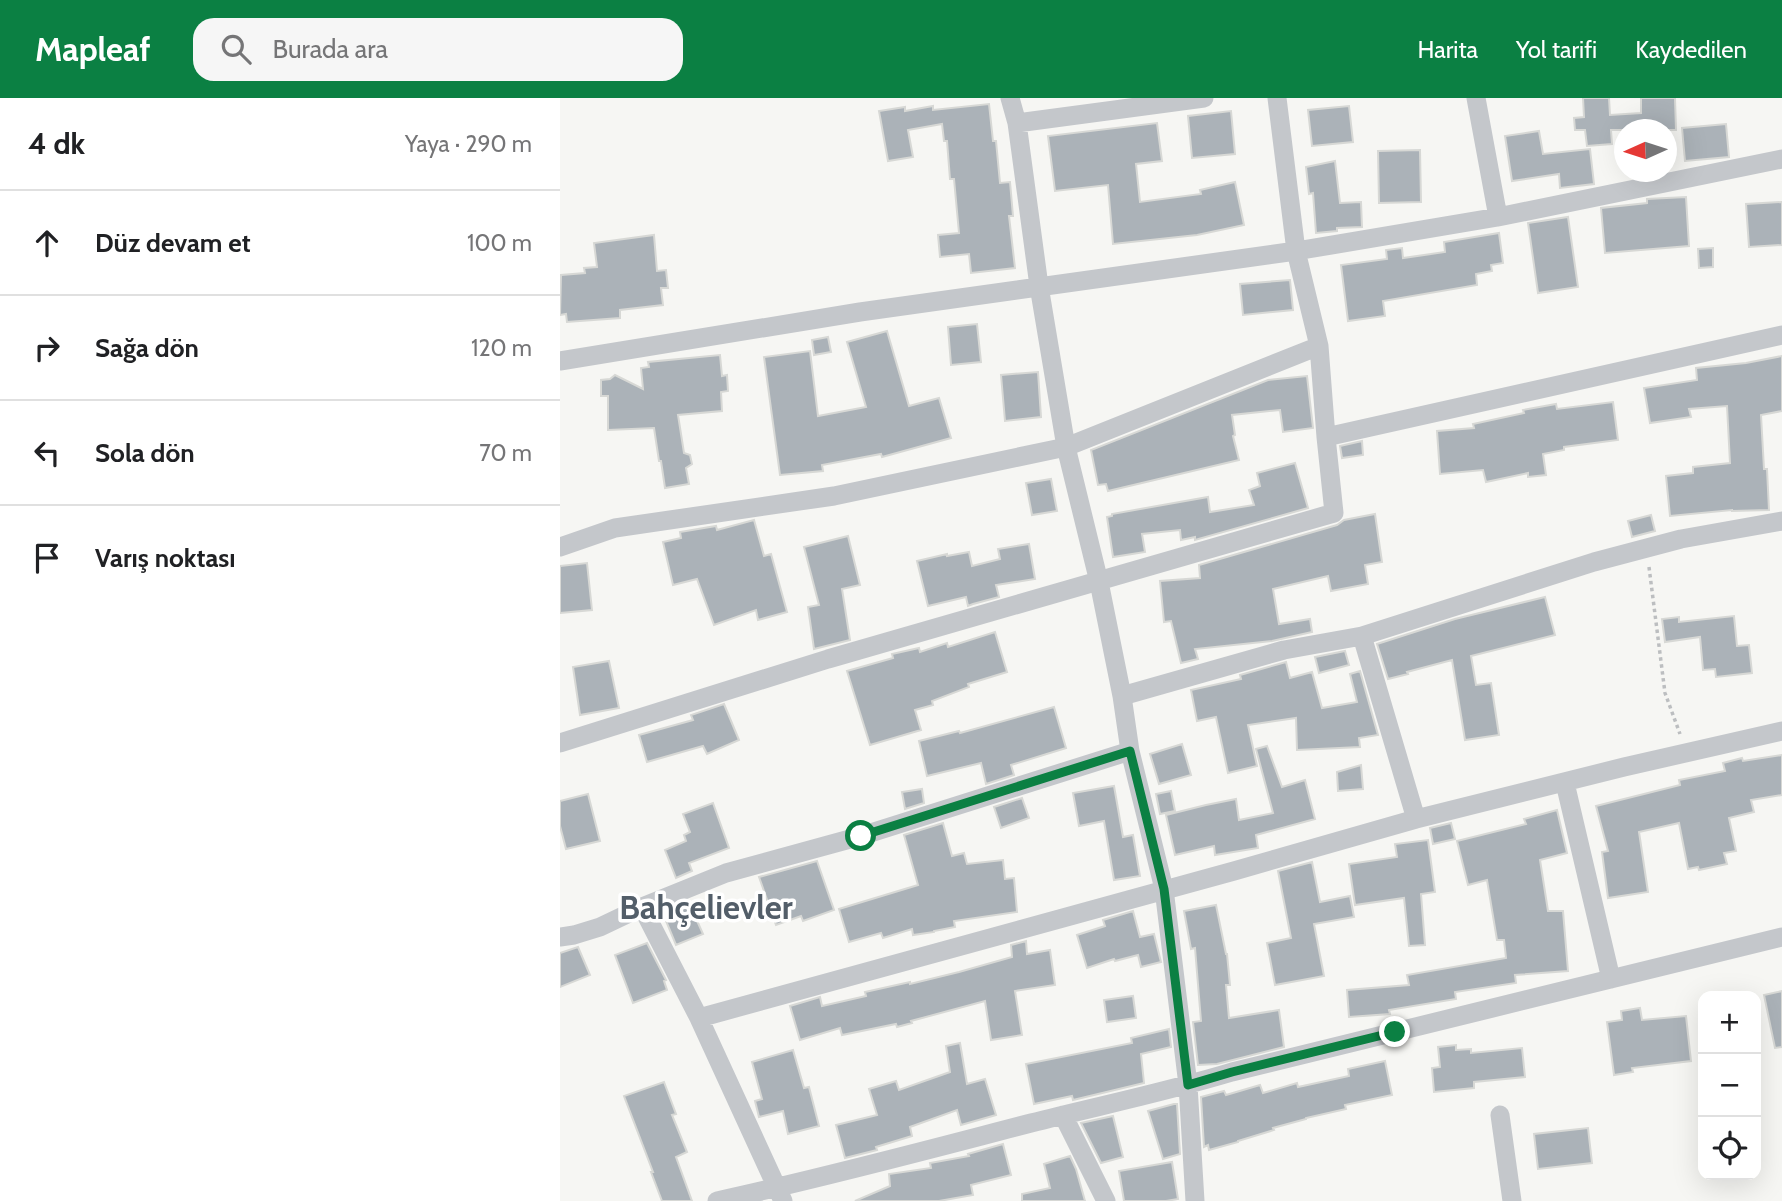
<!DOCTYPE html>
<html lang="tr">
<meta charset="utf-8">
<style>
:root{--surface:#fff;--page:#f6f6f6;--text:#202124;--muted:#757577;--line:#e0e0e0;--accent:#0b8043}
body{margin:0;font-family:Cabin,sans-serif;background:var(--page);color:var(--text)}
.controls{position:absolute;right:21px;bottom:21px;display:grid;overflow:hidden;border-radius:14px;box-shadow:0 7px 28px #0002}
.controls button{width:63px;height:63px;display:grid;place-items:center;padding:0;border:0;border-bottom:2px solid var(--line);background:var(--surface);color:var(--text);font:35px sans-serif}
.compass{position:absolute;left:1054px;top:21px;width:63px;height:63px;border-radius:50%;background:var(--surface);box-shadow:0 7px 28px #0002;rotate:267deg}
.stop{position:absolute;width:21px;height:21px;margin:-16px;border:5px solid #0b8043;border-radius:50%;background:#fff}
.stop.end{background:#0b8043;border-color:#fff;box-shadow:0 2px 7px #0008}
.list{margin:0;padding:0;list-style:none}
h2{display:flex;justify-content:space-between;align-items:center;height:91px;margin:0;padding:0 28px;font-size:30px}
h2 small{font-size:23px;font-weight:400;color:var(--muted)}
.list li{display:grid;grid-template-columns:46px 1fr auto;gap:21px;align-items:center;box-sizing:border-box;height:105px;padding:0 28px;border-top:2px solid var(--line)}
.list b{display:block;font-size:26px;white-space:nowrap}
.list em{font-size:23px;font-style:normal;color:var(--muted)}
.icon{flex:none;width:38px;height:38px;fill:none;stroke:currentColor;stroke-width:2;stroke-linecap:round;stroke-linejoin:round}
.map{position:relative;flex:none;width:1222px;height:1103px;overflow:hidden}
header{display:flex;align-items:center;gap:42px;box-sizing:border-box;height:98px;padding:0 35px;background:var(--accent);color:#fff}
header strong{font-size:33px}
nav{display:flex;gap:38px;margin-inline-start:auto;font-size:24px}
.search{width:490px;height:63px;background:var(--page);display:flex;align-items:center;gap:18px;box-sizing:border-box;padding:0 24px;border-radius:21px;color:var(--muted);font-size:26px}
main{display:flex}
aside{flex:1;background:var(--surface)}
.map>svg:first-child{display:block}
.building{fill:#abb2b8;stroke:#d7d8d5;stroke-width:2}
.lines{fill:none;stroke-linecap:round;stroke-linejoin:round}
.path{stroke:#bcbec0;stroke-width:3.5;stroke-dasharray:3.5 3.5;stroke-linecap:butt}
.minor{stroke:#c4c7cb;stroke-width:19}
.route{stroke:#0b8043;stroke-width:9}
.labels{text-anchor:middle;stroke-width:7;stroke-linejoin:round;paint-order:stroke}
.district-label{font-size:33px;font-weight:bold;fill:#535e69;stroke:#fff}
</style>
<header>
<strong>Mapleaf</strong>
<div class="search"><svg class="icon" aria-label="search" viewBox="0 0 24 24"><circle cx="10" cy="10" r="6"/><path d="M15 15l6 6"/></svg>Burada ara</div>
<nav><a>Harita</a><a>Yol tarifi</a><a>Kaydedilen</a></nav>
</header>
<main>
<aside>
<h2>4 dk<small>Yaya · 290 m</small></h2>
<ul class="list">
<li><svg class="icon" aria-label="ahead" viewBox="0 0 24 24"><path d="M12 20V5M6 11l6-6 6 6"/></svg><div><b>Düz devam et</b></div><em>100 m</em></li>
<li><svg class="icon" aria-label="right" viewBox="0 0 24 24"><path d="M7 20v-9h11M14 6l5 5-5 5"/></svg><div><b>Sağa dön</b></div><em>120 m</em></li>
<li><svg class="icon" aria-label="left" viewBox="0 0 24 24"><path d="M17 20v-9H6M10 6l-5 5 5 5"/></svg><div><b>Sola dön</b></div><em>70 m</em></li>
<li><svg class="icon" aria-label="arrive" viewBox="0 0 24 24"><path d="M6 21V4h12l-3 4 3 4H6"/></svg><div><b>Varış noktası</b></div></li>
</ul>
</aside>
<div class="map">
<svg width="1222" height="1103" viewBox="0 0 1222 1103">
<rect width="100%" height="100%" fill="#f6f6f3"/>
<path class="building" d="M1023,0H1049L1050,17L1081,15V0H1115L1116,32H1051L1052,46L1027,48L1025,32H1015L1014,20L1024,19Z
M429,6L433,43H436L440,85L450,84L453,118H449L455,170L411,175L409,156L380,159L378,137L399,135L394,81H390L387,43H384L382,26L348,32L353,59L328,63L319,13L345,9V13L373,8V12Z
M789,8L793,44L752,48L748,12Z
M671,13L675,56L632,60L628,18Z
M597,25L602,63L576,66L580,104L641,96L640,92L675,84L684,127L637,137L553,146L548,87L495,93L488,38Z
M1166,26L1169,59L1125,63L1122,30Z
M979,33L983,56L1030,51L1034,86L1000,90L999,76L952,83L945,38Z
M860,52L861,104L819,105L818,53Z
M775,63L780,105L801,104L802,129L777,130V133L756,135L753,95L749,96L746,69Z
M1126,99L1129,148L1045,155L1041,110L1087,105V101Z
M1222,104V147L1189,149L1186,106Z
M1008,119L1018,189L978,195L968,125Z
M939,135L943,165L931,167L932,173L916,176L917,187L823,203L825,218L788,223L781,167L827,161L826,152L842,150L843,160L885,154L884,144Z
M94,137L97,173L106,172L108,190H101L103,207L60,212V220L7,224L6,216L0,217L1,177L25,175L24,170L37,169L34,145Z
M1153,150V169L1139,170L1138,151Z
M730,182L733,212L683,217L680,186Z
M417,226L421,264L391,267L388,229Z
M327,233L349,308L379,300L391,340L322,359L321,356L262,367L263,373L220,377L204,259L250,253L258,318L306,309L287,244Z
M268,239L271,254L254,257L252,242Z
M160,257L162,278L167,277L168,293L161,294L162,313L118,317L124,355L130,357L132,366L126,370L129,386L105,390L101,363H99L94,330L48,332V298H41V282L50,281L55,277L83,291L81,270L89,269L88,264Z
M1222,258V313L1201,317L1204,371H1207L1209,412L1172,413V412L1110,418L1106,378L1133,375V369L1170,365L1167,308L1129,311L1131,319L1090,325L1084,290L1137,282L1136,270L1186,265Z
M478,274L481,319L445,323L441,277Z
M747,278L753,330L723,334L720,312L672,317L675,337L673,338L679,362L548,393L546,386L538,387L531,352L708,282Z
M1053,304L1058,342L1004,349V352L983,356L986,377L968,379V375L926,384L923,372L880,376L877,333L914,330L913,326L964,315L963,312L996,306L997,311Z
M802,343L803,357L782,360L780,348Z
M735,365L748,410L635,442V439L621,442L620,432L582,436L585,454L553,459L547,419L552,418V416L648,399L650,414L694,407L689,392L700,388L697,375Z
M491,381L497,413L472,417L466,385Z
M815,416L822,464L805,467L808,486L771,493L768,478L713,491L719,526L750,521L752,534L712,543L635,551L638,561L621,565L611,523L604,524L600,483L640,480L639,467L777,427L784,422Z
M1091,417L1095,433L1072,439L1068,423Z
M194,422L204,458L211,456L227,514L198,522L196,512L154,527L137,481L113,487L103,444L121,440L120,434L156,428L157,432Z
M288,438L300,487L282,491L290,542L254,551L248,509L259,507L244,449Z
M469,446L475,481L436,487L439,499L413,506L408,508L406,499L368,508L357,463L387,456V458L409,454L412,468L440,461L438,451Z
M27,465L32,512L0,515V468Z
M985,499L995,537L911,558L916,587L931,585L939,637L905,642L892,562L847,574L848,576L828,581L817,546L895,521Z
M1174,518L1177,548L1189,547L1192,575L1156,579L1155,571L1143,572L1140,539L1105,544L1102,521L1119,519V524Z
M435,534L447,574L408,586L409,589L372,603L373,607L355,612L361,632L310,647L287,573L333,560L332,556L359,550L360,554L387,545L388,549Z
M785,553L789,567L759,575L755,559Z
M49,563L59,610L20,617L13,569Z
M726,564L730,580L752,574L762,610L797,604L790,576L800,573L818,637L799,640L800,649L737,652L736,620L688,627L697,668L668,675L656,619L637,623L631,592L681,581L680,577Z
M164,606L179,642L147,656L143,648L87,664L79,637L133,622L131,617Z
M494,609L506,650L451,667L454,677L426,686L421,665L367,678L359,643L399,633L400,635Z
M622,646L631,677L599,686L590,656Z
M707,648L722,689L745,682L755,721L696,737L698,750L655,757L654,748L615,757L606,717L646,707L676,701L679,722L713,715L696,651Z
M1222,657V697L1191,702L1194,714L1169,720L1176,753L1164,755L1167,766L1139,772L1138,769L1128,771L1119,725L1079,734L1088,794L1048,800L1042,754L1048,753L1036,708L1120,687L1119,682L1165,673L1163,665L1182,660L1183,663Z
M801,667L803,691L778,693L777,674Z
M554,688L563,739L573,737L580,778L554,782L544,723L519,728L513,695Z
M362,691L364,705L345,711L342,694Z
M611,693L615,713L600,716L596,696Z
M28,696L40,743L6,751L0,728V703Z
M462,700L469,720L441,730L434,709Z
M153,705L169,750L129,765L132,773L116,780L105,752L126,743L124,737L130,734L123,716Z
M997,712L1007,755L980,762L988,813H1003L1008,873L955,877L956,885L895,894L896,901L829,912L830,916L789,919L787,892L849,887L847,877L946,860L944,842H937L927,782L908,787L897,743L966,726L964,721Z
M383,725L392,758L404,755L407,766L443,762L445,781L454,780L457,814L394,823L395,829L374,833V834L353,837L352,831L323,840L321,835L289,844L279,811L358,787L344,737Z
M891,725L895,741L873,746L870,730Z
M868,742L875,794L861,796L865,847L849,848L844,800L795,807L789,766L837,759L835,746Z
M257,763L274,812L243,823L241,818L216,827L199,779Z
M752,764L760,804L790,798L794,819L754,826L764,878L715,887L707,845L731,840L718,773Z
M130,807L143,836L116,847L104,818Z
M656,807L666,856H667L670,887H666L669,920L719,912L724,949L657,966L638,967L633,924L641,923L635,850L631,851L624,813Z
M573,813L580,839L594,836L601,864L581,869L578,857L555,863L554,861L527,870L517,837L545,828L543,822Z
M466,843L467,856L490,852L495,887L455,893L462,937L431,942L425,903L351,923L352,925L337,929L336,926L282,937L280,930L240,942L230,908L260,899L262,908L306,898L305,894L350,884V886L399,874L452,859L451,847Z
M87,845L106,882L104,883L107,892L73,905L55,857Z
M18,849L30,877L0,889V855Z
M1222,893V949L1215,950L1204,897Z
M573,898L576,920L547,924L544,902Z
M1080,910L1082,922L1126,918L1131,963L1072,970L1073,974L1054,977L1047,924L1062,922L1061,913Z
M609,931L611,949L581,956L584,985L513,1002L512,998L474,1006L466,966L572,945L571,940Z
M400,945L407,986L425,981L436,1017L401,1027L397,1012L350,1029L352,1038L316,1049L317,1052L285,1060L276,1027L317,1017L309,991L336,983L339,992L390,974L386,948Z
M896,947V952L911,951V955L962,950L965,979L914,984V990L874,994L872,970L880,969L878,949Z
M233,952L244,990L249,989L259,1028L228,1036L223,1013L199,1019L195,1003L202,1001L192,964Z
M825,963L832,997L785,1007L786,1011L746,1020V1021L713,1030L714,1032L678,1043V1044L649,1052L648,1047L644,1049L641,999L664,993L666,997L700,987L703,995L737,985L738,989L789,978L788,971Z
M104,984L116,1016L112,1017L127,1054L116,1059L132,1103H102L91,1074H93L64,998Z
M614,1006H617L620,1056L603,1061L588,1013Z
M553,1018L563,1059L541,1065L521,1025Z
M1028,1030L1032,1065L978,1071L974,1036Z
M443,1046L451,1077L411,1087L413,1097L379,1103H295L330,1088L329,1076L371,1070L370,1065L409,1058L408,1056Z
M510,1058L516,1071L525,1103H462V1096L490,1090L484,1066Z
M612,1064L618,1101L606,1103H564L559,1073Z"/>
<g class="lines">
<path class="path" d="M1089,469L1105,595L1120,636"/>
<path class="minor" d="M450,0L457,25L479,188L506,349L539,484L562,598L570,653L604,791L628,987L635,1103
M916,0L938,119
M457,25L644,0
M0,263L300,214L736,153L938,119L1222,61
M766,339L1222,237
M0,449L55,430L274,398L506,349L759,248
M802,538L856,721
M562,598L724,552L802,538L1034,464L1121,441L1222,423
M0,645L268,561L774,415L766,339L759,248L736,153L717,0
M1005,685L1051,881
M82,809L139,920L223,1103
M0,839L14,837L40,829L82,809L166,775L301,738L570,653
M139,920L674,773L856,721L1064,669L1222,633
M503,1017L546,1103
M940,1017L952,1103
M157,1103C263,1080 367,1052 471,1025C538,1008 606,994 672,974L1222,839"/>
</g>
<g class="lines">
<path class="route" d="M301,738L570,653L604,791L628,987L672,974L835,934"/>
</g>
<g class="labels">
<g class="district-label">
<text x="146" y="821">Bahçelievler</text>
</g>
</g>
</svg>
<div class="controls">
<button>+</button>
<button>−</button>
<button><svg class="icon" aria-label="locate" viewBox="0 0 24 24"><circle cx="12" cy="12" r="6"/><path d="M12 2v4M12 18v4M2 12h4M18 12h4"/></svg></button>
</div>
<svg class="compass" viewBox="-18 -18 36 36"><path d="M0-13l5 13h-10z" fill="#e53935"/><path d="M0 13l5-13h-10z" fill="#757577"/></svg>
<div class="stop" style="left:301px;top:738px"></div>
<div class="stop end" style="left:835px;top:934px"></div>
</div>
</main>
